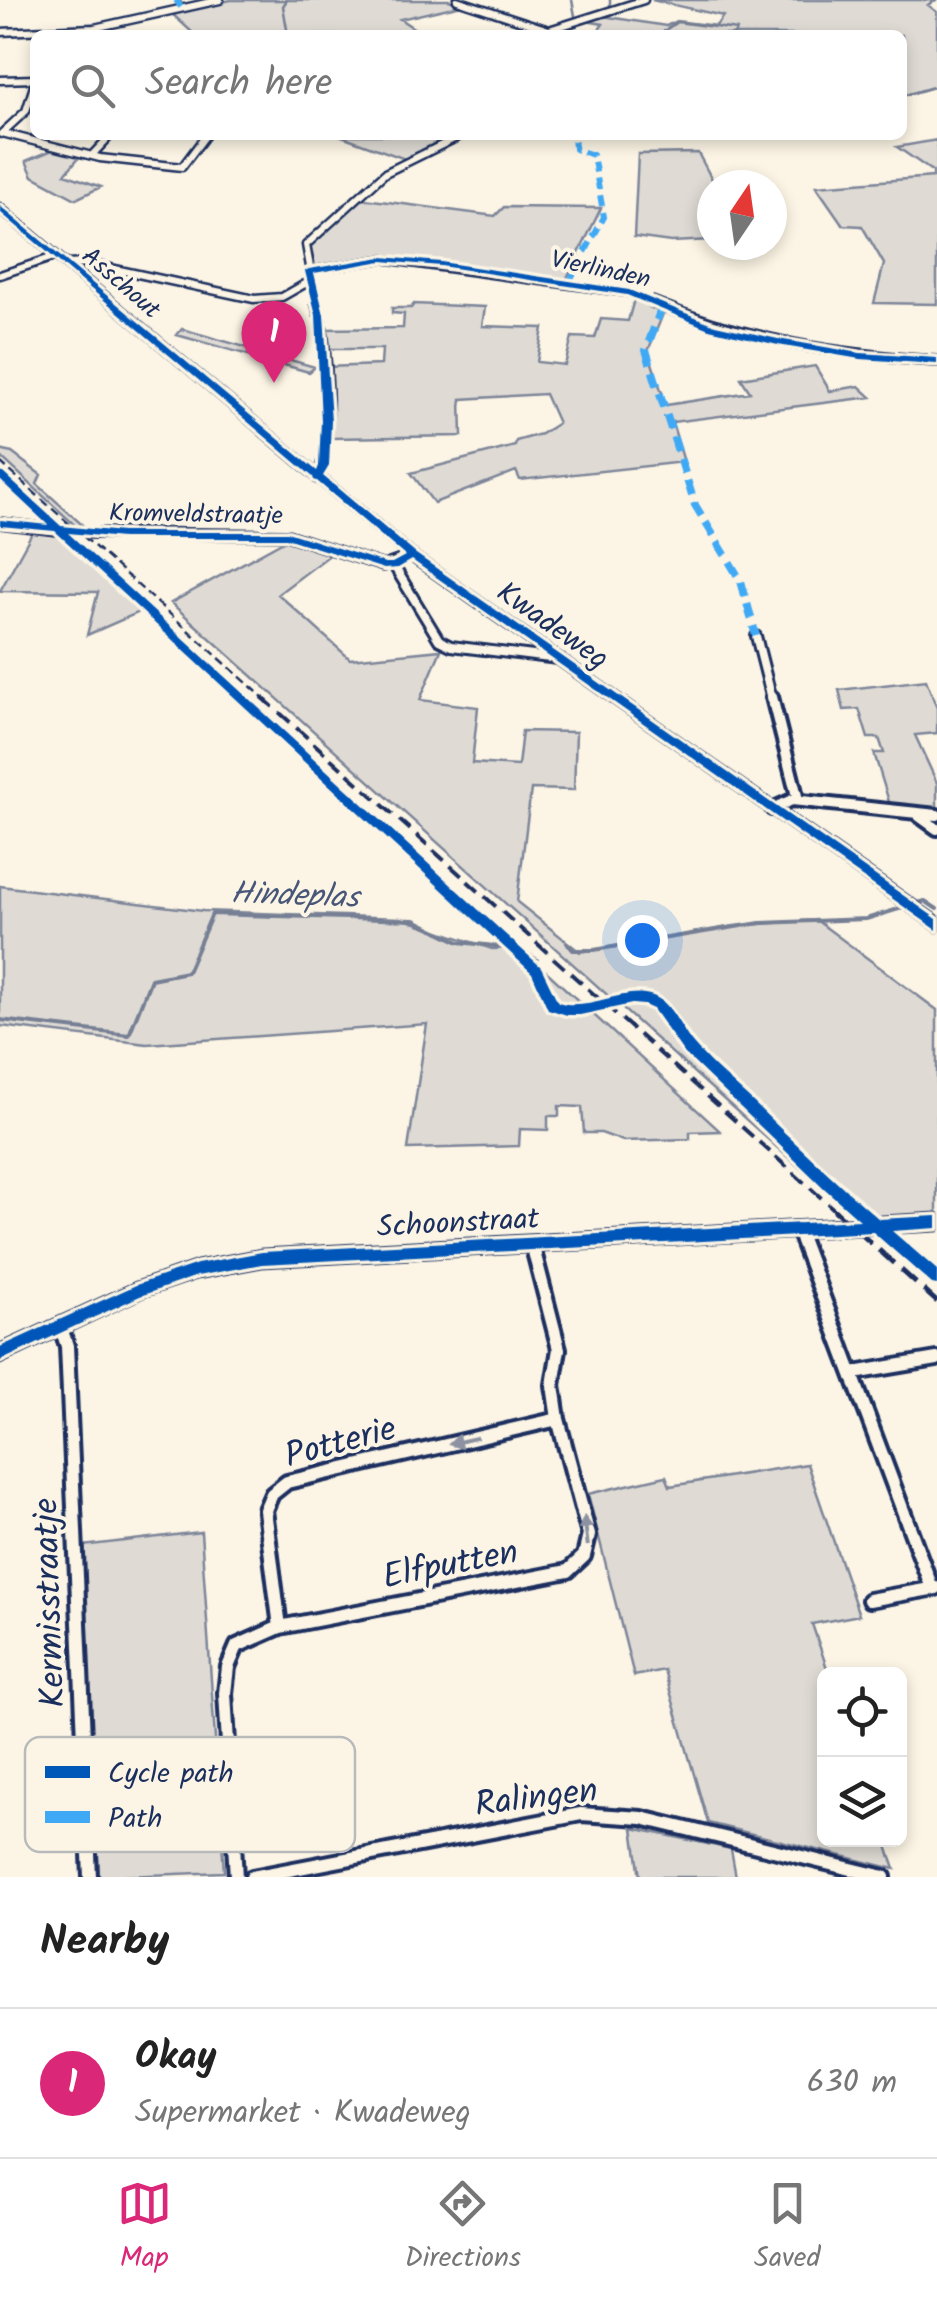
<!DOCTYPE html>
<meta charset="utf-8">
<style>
:root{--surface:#fff;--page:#f2f2f2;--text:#222;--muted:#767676;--line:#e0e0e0;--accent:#db2777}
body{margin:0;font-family:Kalam,sans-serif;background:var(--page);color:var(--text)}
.controls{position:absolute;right:30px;bottom:30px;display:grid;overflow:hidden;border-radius:15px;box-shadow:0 5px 15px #0003}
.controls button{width:90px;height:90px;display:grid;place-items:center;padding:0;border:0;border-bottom:2px solid var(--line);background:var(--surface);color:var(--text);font:50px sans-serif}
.compass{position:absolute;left:697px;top:170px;width:90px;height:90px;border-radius:50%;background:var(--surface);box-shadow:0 5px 15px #0003;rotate:13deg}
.you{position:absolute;left:642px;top:940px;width:35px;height:35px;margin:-25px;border:8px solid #fff;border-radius:50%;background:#1a73e8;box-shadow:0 0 0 15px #1a73e833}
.badge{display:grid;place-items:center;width:65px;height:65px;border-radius:50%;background:var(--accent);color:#fff;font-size:32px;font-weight:700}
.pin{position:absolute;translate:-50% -82px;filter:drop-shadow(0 2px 5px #0008)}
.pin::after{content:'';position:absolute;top:52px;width:35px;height:30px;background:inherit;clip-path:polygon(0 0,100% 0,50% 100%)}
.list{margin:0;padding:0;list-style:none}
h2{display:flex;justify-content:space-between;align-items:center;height:130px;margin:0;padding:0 40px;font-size:42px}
h2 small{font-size:32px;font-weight:400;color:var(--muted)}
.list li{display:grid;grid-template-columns:65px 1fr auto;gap:30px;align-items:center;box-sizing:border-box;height:150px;padding:0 40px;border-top:2px solid var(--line)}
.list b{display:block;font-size:38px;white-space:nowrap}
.list p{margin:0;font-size:32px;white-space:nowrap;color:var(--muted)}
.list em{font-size:32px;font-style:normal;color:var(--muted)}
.icon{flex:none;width:55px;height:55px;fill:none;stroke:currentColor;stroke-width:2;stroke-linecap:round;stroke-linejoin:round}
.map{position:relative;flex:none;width:937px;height:1877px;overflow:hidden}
.search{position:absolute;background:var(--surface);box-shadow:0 5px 15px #0003;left:30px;right:30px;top:30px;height:110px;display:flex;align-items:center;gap:25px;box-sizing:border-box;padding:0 35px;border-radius:15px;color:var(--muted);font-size:38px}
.sheet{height:280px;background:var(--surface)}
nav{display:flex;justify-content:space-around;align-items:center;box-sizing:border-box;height:140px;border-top:2px solid var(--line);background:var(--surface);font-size:28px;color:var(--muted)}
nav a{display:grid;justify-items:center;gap:5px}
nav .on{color:var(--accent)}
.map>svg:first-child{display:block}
.green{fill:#dfdbd4;stroke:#7d8599;stroke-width:2.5}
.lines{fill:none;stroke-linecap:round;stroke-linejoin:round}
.stream-far1{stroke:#767f94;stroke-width:2.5}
.stream{stroke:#767f94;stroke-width:4}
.street-far3-casing{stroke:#1b2f5e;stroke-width:11}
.street-far2-casing{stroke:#1b2f5e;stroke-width:14}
.street-far1-casing{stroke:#1b2f5e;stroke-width:18}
.street-casing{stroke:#1b2f5e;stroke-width:20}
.secondary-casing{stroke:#1b2f5e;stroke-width:7}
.street-far3{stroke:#fcf5e5;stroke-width:6}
.street-far2{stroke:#fcf5e5;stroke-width:8}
.street-far1{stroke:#fcf5e5;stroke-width:10}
.street{stroke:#fcf5e5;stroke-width:12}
.secondary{fill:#fcf5e5;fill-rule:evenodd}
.rail-far2{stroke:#1b2f5e;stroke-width:2.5;stroke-dasharray:9 5;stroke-linecap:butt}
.rail-far1{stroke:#1b2f5e;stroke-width:4;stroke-dasharray:15 8;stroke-linecap:butt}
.rail{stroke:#1b2f5e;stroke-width:5;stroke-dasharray:20 10;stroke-linecap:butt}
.quiet-far1{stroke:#3fa9f5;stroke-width:6;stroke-dasharray:11 6;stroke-linecap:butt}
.quiet{stroke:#3fa9f5;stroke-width:8;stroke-dasharray:15 8;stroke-linecap:butt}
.cycleway-casing{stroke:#fcf5e5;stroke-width:7}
.cycleway{fill:#0057b8;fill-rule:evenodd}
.oneway{fill:#8c92a2}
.labels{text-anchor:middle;stroke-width:8;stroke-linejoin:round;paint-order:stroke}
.far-street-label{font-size:25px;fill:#1b2f5e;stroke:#fcf5e5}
.street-label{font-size:30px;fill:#1b2f5e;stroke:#fcf5e5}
.water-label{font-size:32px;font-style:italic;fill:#485779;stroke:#fcf5e5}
.near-street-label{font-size:35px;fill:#1b2f5e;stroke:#fcf5e5}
.key{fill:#fcf5e5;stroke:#b8babc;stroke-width:2.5}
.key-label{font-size:28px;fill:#1b2f5e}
</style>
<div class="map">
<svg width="937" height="1877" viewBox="0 0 937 1877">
<rect width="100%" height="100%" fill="#fcf5e5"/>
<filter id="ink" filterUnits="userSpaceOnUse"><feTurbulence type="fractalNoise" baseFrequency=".01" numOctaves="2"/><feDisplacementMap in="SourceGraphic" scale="20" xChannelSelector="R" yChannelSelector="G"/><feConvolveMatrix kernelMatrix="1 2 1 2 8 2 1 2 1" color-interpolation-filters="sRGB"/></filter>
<g filter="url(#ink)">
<path class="green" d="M231,0H449L462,5L400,19L424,35H195L170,12Z
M652,0H937L928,5L937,12V86L902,96V35H603L605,32L598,31L603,24L580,20L596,15L666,26L676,21L716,26L723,16Z
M339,135H455L405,159Z
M937,140V304L874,303L884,264L862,226L843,225L816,186L933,177V172L897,147Z
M57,148L80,156L65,174L101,187L76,199L33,176L26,161Z
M698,153L715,185L712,240L671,242L634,237L638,154Z
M357,198L495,216L504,207L601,208L566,280L389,257L316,268L309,245Z
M635,296L665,309L648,351L666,405L750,392L741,378L815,366L830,391L859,386L871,397L672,422L684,462L520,480L516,471L434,503L411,473L515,446L516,441L541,434L558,423L545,394L461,399L462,436L332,438L325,367L381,365L382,349H324V329L403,328L404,314L392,313V308H411L414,304L485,307L482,326L543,328L537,362L565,365L572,337L595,338L601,319L628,321Z
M182,329L315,367L309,372L177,335Z
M0,450L12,453L41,475L37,484L88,530L79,529L0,456Z
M33,531L68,535L149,608L87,635L98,592L0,591Z
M287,539L331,554L278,594L350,659L441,650L420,700L478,707L472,763L518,766L522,731L576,732L574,790L531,789L517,902L580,952L734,926L816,920L937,1010V1213L859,1221L171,603Z
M926,680L937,708V733L915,735L937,783V812L891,808L874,753H884L879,738H868L859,709L844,710L839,690Z
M0,886L203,911L401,918L492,949L521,948L720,1131L690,1132V1139L623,1141L601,1133H584L582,1107L559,1106V1116H548V1130L520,1129L519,1146L408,1149L427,1024L147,1044L0,1026Z
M807,1464L859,1615L812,1624L829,1674H824V1840H885L895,1869L708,1823L664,1670L634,1676L588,1494L666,1476L670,1486Z
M201,1532L224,1872L99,1877L82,1546Z
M633,1828L731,1849L736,1877H640Z"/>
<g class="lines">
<path class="stream-far1" d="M180,0L182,5
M287,0L283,6L288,35
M572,0L575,16
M610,0V5
M658,35L677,22L737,30L733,35
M902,96L937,86"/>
<path class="stream" d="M567,943L573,950H594L760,923L866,919L925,901L937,909
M0,1020L129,1035L151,979L187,972L212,914L415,920L459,942L521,949L537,960"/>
<defs>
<path id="street-far3" d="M457,0L549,30L644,0
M0,32L94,28L220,0
M0,80L35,79
M2,133L100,158L182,167L206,135
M1,134L26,111L35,83
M93,154L111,135
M67,264L87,263L254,299L282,297L310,281
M309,271L382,259L629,293L658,305
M0,275L57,256
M317,305L306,245L385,173L462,135"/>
<path id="street-far2" d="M316,302C327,336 334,448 317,478
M652,302C744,340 838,355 937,361
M0,523L66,531
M91,533L287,535L384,566L412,556
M394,566L439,640L451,646L558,659
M756,636L772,699"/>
<path id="street-far1" d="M772,697L798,800
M772,809L792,800L937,815
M919,816L937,829"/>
<path id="street" d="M799,1233L932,1588
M61,1328L67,1346L90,1877
M854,1373L937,1359
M869,1600L936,1588
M280,1627L265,1510L272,1494L287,1482L558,1419
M236,1877L225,1693L228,1667L237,1646L280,1627L568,1571L584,1556L589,1535L558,1419L553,1385L559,1349L532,1244
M252,1877L581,1814L642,1818L884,1877"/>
<path id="secondary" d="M0,205L416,554L937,918V930L408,558L0,212Z
M937,1215V1229L262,1265L197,1277L141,1296L0,1362V1346L136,1284L197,1263L262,1251Z"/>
</defs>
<use href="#street-far3" class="street-far3-casing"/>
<use href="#street-far2" class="street-far2-casing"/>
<use href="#street-far1" class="street-far1-casing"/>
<use href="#street" class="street-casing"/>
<use href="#secondary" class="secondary-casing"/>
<use href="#street-far3" class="street-far3"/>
<use href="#street-far2" class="street-far2"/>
<use href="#street-far1" class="street-far1"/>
<use href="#street" class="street"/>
<use href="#secondary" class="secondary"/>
<path class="rail-far2" d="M0,462L265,699"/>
<path class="rail-far1" d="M262,697L837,1212"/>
<path class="rail" d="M834,1210L937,1302"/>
<path class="quiet-far1" d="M176,0L181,7
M569,282L604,217L593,155L575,149L574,135"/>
<path class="quiet" d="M662,306L646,350L695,505L741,581L756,636"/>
<defs>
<path id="cycleway" d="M0,206L317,471L319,466L321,421L316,315L305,271L309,269L382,257L441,262L629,290L715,325L778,339L860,353L937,358V364L860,359L778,345L709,329L627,295L441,266L382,261L314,273L324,315L331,421L329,466L323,476L416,554L937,919V930L412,560L398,568L384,569L286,538H122L68,533L541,967L558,1002C591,1013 634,979 662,1001C673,1009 684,1034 694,1045C712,1066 735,1085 755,1104C795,1143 836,1182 879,1219L937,1216V1228L892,1231L937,1270V1285L932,1284L873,1232L262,1264L197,1276L140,1296L0,1361V1347L136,1285L197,1264L262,1252L860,1220L825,1189L684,1053L653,1009L644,1005L632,1004L580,1015H567L548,1009L532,973L55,531L0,526V520L48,525L0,480V472L3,473L61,526L122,532H287L385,563H392L405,556L317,481L314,480L313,477L0,212Z"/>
</defs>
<use href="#cycleway" class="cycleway-casing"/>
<use href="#cycleway" class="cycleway"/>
</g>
<defs><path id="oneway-solid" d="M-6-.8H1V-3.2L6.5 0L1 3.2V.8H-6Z" transform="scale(2.5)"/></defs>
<g class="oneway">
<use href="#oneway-solid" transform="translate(463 1441) rotate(167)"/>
<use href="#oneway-solid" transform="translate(586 1531) rotate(-97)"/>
</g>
</g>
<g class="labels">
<g class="far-street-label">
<text transform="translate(601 268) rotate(12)" y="9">Vierlinden</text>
<text transform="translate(122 282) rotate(41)" y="9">Asschout</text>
<text transform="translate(196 513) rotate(1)" y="9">Kromveldstraatje</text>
</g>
<g class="street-label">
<text transform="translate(553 625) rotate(35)" y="10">Kwadeweg</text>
<text transform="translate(458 1222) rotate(-3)" y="10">Schoonstraat</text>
</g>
<g class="water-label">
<text transform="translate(295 894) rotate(2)" y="11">Hindeplas</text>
</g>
<g class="near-street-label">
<text transform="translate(340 1441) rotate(-15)" y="12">Potterie</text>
<text transform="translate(450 1563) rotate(-11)" y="12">Elfputten</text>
<text transform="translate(48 1603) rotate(-92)" y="12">Kermisstraatje</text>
<text transform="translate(536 1796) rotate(-7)" y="12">Ralingen</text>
</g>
</g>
<rect x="25" y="1737" width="330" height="115" rx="15" class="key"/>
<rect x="45" y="1766" width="45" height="12" fill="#0057b8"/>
<rect x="45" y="1811" width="45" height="12" fill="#3fa9f5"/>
<g class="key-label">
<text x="108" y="1782">Cycle path</text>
<text x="108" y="1827">Path</text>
</g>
</svg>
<div class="controls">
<button><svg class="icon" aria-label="locate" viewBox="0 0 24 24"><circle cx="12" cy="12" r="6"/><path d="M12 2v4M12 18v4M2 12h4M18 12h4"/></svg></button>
<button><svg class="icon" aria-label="layers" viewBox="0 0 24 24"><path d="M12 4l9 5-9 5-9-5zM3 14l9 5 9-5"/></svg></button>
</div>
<svg class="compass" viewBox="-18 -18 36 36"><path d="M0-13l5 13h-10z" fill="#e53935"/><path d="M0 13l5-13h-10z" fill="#767676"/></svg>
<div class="you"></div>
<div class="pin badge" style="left:274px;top:383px">1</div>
<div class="search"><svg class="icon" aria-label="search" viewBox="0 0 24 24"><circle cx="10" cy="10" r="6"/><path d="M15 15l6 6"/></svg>Search here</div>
</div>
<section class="sheet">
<h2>Nearby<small></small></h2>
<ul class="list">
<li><span class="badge">1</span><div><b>Okay</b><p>Supermarket · Kwadeweg</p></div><em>630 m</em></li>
</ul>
</section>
<nav>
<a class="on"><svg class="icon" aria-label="map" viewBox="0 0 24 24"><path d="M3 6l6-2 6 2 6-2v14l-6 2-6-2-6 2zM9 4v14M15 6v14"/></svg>Map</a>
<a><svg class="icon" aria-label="directions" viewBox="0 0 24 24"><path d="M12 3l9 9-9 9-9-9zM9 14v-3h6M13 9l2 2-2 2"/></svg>Directions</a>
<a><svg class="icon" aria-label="saved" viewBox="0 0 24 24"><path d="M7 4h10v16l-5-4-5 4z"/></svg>Saved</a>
</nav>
